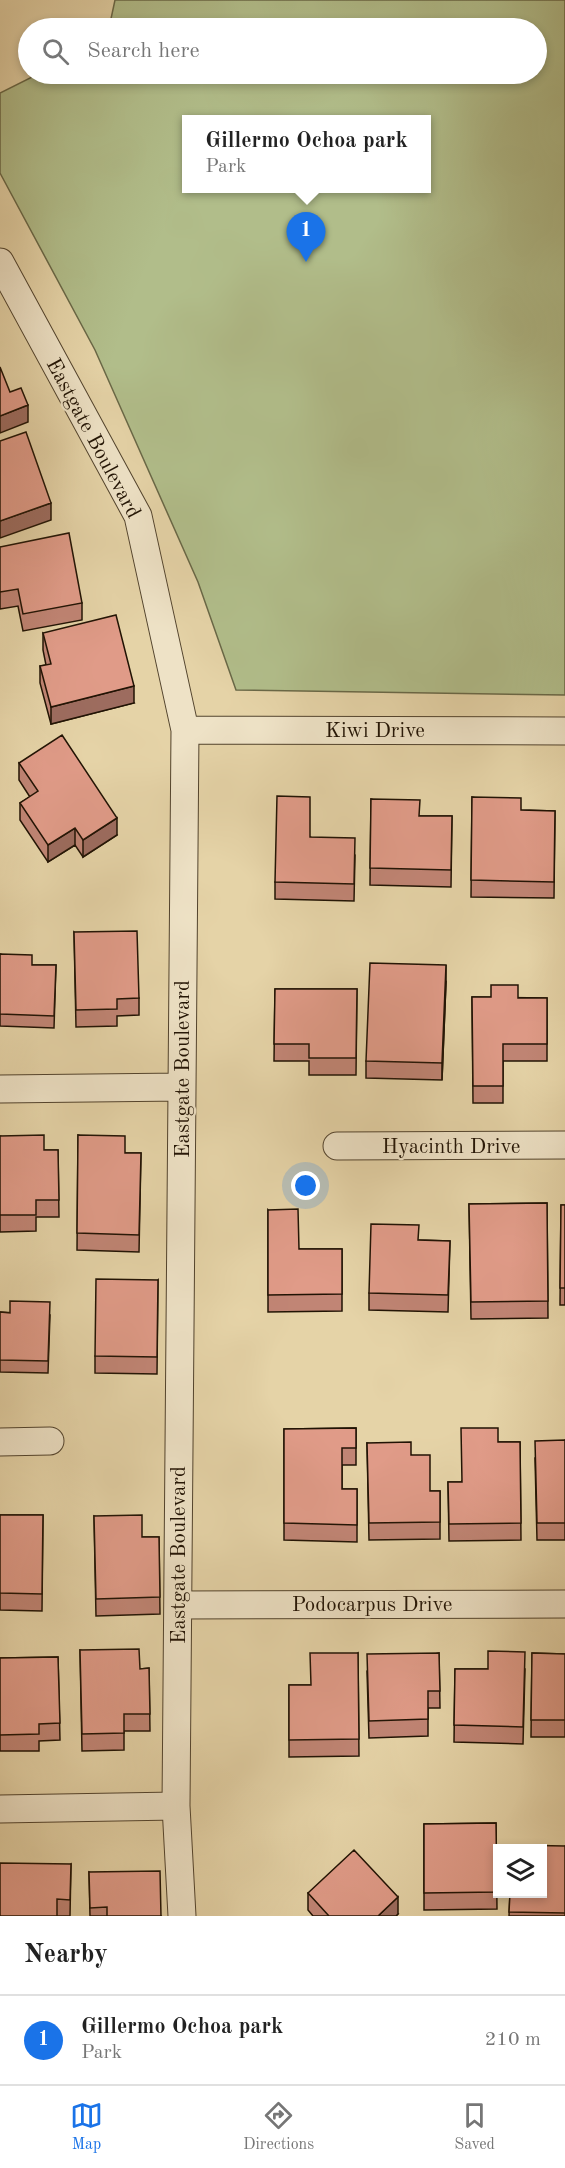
<!DOCTYPE html>
<style>
:root{--surface:#fff;--page:#f6f6f6;--text:#222;--muted:#767676;--line:#e0e0e0;--accent:#1a73e8}
body{margin:0;font-family:"Old Standard TT",serif;background:var(--page);color:var(--text)}
.controls{position:absolute;right:18px;bottom:18px;display:grid;overflow:hidden;border-radius:0px;box-shadow:0 3px 9px #0003}
.controls button{width:54px;height:54px;display:grid;place-items:center;padding:0;border:0;border-bottom:2px solid var(--line);background:var(--surface);color:var(--text);font:30px sans-serif}
.you{position:absolute;left:306px;top:1186px;width:21px;height:21px;margin:-15px;border:4px solid #fff;border-radius:50%;background:#1a73e8;box-shadow:0 0 0 9px #1a73e833}
.badge{display:grid;place-items:center;width:39px;height:39px;border-radius:50%;background:var(--accent);color:#fff;font-size:20px;font-weight:700}
.pin{position:absolute;translate:-50% -50px;filter:drop-shadow(0 2px 3px #0008)}
.pin::after{content:'';position:absolute;top:32px;width:21px;height:18px;background:inherit;clip-path:polygon(0 0,100% 0,50% 100%)}
.popup{position:absolute;left:182px;top:115px;width:249px;height:78px;box-sizing:border-box;display:grid;place-content:center;border-radius:0px;background:var(--surface);filter:drop-shadow(0 2px 4px #0005);font-size:20px;white-space:nowrap;color:var(--muted)}
.popup b{font-size:22px;color:var(--text)}
.popup::after{content:'';position:absolute;left:50%;top:100%;margin-left:-12px;border:12px solid transparent;border-top-color:var(--surface)}
.list{margin:0;padding:0;list-style:none}
h2{display:flex;justify-content:space-between;align-items:center;height:78px;margin:0;padding:0 24px;font-size:26px}
h2 small{font-size:20px;font-weight:400;color:var(--muted)}
.list li{display:grid;grid-template-columns:39px 1fr auto;gap:18px;align-items:center;box-sizing:border-box;height:90px;padding:0 24px;border-top:2px solid var(--line)}
.list b{display:block;font-size:22px;white-space:nowrap}
.list p{margin:0;font-size:20px;white-space:nowrap;color:var(--muted)}
.list em{font-size:20px;font-style:normal;color:var(--muted)}
.icon{flex:none;width:33px;height:33px;fill:none;stroke:currentColor;stroke-width:2;stroke-linecap:round;stroke-linejoin:round}
.map{position:relative;flex:none;width:565px;height:1916px;overflow:hidden}
.search{position:absolute;background:var(--surface);box-shadow:0 3px 9px #0003;left:18px;right:18px;top:18px;height:66px;display:flex;align-items:center;gap:15px;box-sizing:border-box;padding:0 21px;border-radius:33px;color:var(--muted);font-size:22px}
.sheet{height:168px;background:var(--surface)}
nav{display:flex;justify-content:space-around;align-items:center;box-sizing:border-box;height:84px;border-top:2px solid var(--line);background:var(--surface);font-size:16px;color:var(--muted)}
nav a{display:grid;justify-items:center;gap:3px}
nav .on{color:var(--accent)}
.map>svg:first-child{display:block}
.green{fill:#b1bd8a;stroke:#696847;stroke-width:1.5;fill-rule:evenodd}
.lines{fill:none;stroke-linecap:round;stroke-linejoin:round}
.street-casing{stroke:#52432d;stroke-width:29}
.street{stroke:#eee2c6;stroke-width:27}
.wall{fill:#c18575;stroke:#211304;stroke-width:1.5}
.shaded-wall{fill:#9d6c5f;stroke:#211304;stroke-width:1.5}
.building{fill:#e09b88;stroke:#211304;stroke-width:1.5}
.labels{text-anchor:middle;stroke-width:4.5;stroke-linejoin:round;paint-order:stroke}
.street-label{font-size:21px;fill:#211304;stroke:#eee2c6}
</style>
<div class="map">
<svg width="565" height="1916" viewBox="0 0 565 1916">
<rect width="100%" height="100%" fill="#e5d3a7"/>
<filter id="stains"><feTurbulence type="fractalNoise" baseFrequency=".00333" numOctaves="4"/><feColorMatrix values="0 0 0 0 .2 0 0 0 0 .09 0 0 0 0 .02 0 0 0 .5 -.17"/></filter>
<radialGradient id="worn" r=".72"><stop offset=".6" stop-color="#630" stop-opacity="0"/><stop offset="1" stop-color="#630" stop-opacity=".3"/></radialGradient>
<path class="green" d="M115,0H565V695L236,690L198,582L95,350L0,173V93L38,74H536V28H109ZM186,119H426V188H186Z"/>
<g class="lines">
<defs>
<path id="street" d="M0,262L138,516L185,730L176,1806L182,1916
M185,730L565,731
M0,1089L182,1087
M337,1146L565,1145
M0,1442L50,1441
M178,1605L565,1604
M0,1809L176,1806"/>
</defs>
<use href="#street" class="street-casing"/>
<use href="#street" class="street"/>
</g>
<path class="wall" d="M0,547L82,603V620L23,631L18,606L0,609Z
M43,633L134,703L51,724L40,683V666L46,665L43,650Z
M19,763L117,835L83,857L75,845L48,862L20,820V803L30,797L19,780Z
M472,797L521,810L555,811L554,898L471,897Z
M371,799L420,816H452L451,887L370,885Z
M310,837L355,855L354,901L275,899V882Z
M74,932L139,998V1015L117,1016V1026L76,1027Z
M0,954L32,965H56L54,1028L0,1026Z
M446,982L442,1080L366,1078V1061Z
M275,989H357L356,1075H309V1061H274Z
M472,997L547,998V1061H503V1103H473Z
M78,1135L125,1153H141L139,1252L77,1250Z
M0,1136L44,1150H58L59,1217H36V1231L0,1232Z
M547,1203L548,1318L471,1319L469,1204Z
M561,1205H565V1305H560Z
M268,1210L299,1249H342V1311L268,1312Z
M419,1240L450,1241L448,1312L369,1310V1293Z
M158,1280L157,1374L95,1373V1356Z
M0,1312L50,1315L48,1373L0,1372Z
M356,1428V1465H342V1489H357V1542L284,1540V1429Z
M565,1440V1540H537L535,1458Z
M498,1442H520L521,1540L449,1541L448,1482H461Z
M367,1443L411,1455L430,1491H440V1539L369,1540Z
M0,1515H43L42,1611L0,1610Z
M94,1516L142,1537H159L160,1614L96,1616Z
M80,1650L140,1669L149,1668L150,1731H124V1750L82,1751Z
M358,1653L359,1756L289,1757V1685H311Z
M439,1653L440,1708H428V1736L369,1738L367,1671Z
M532,1653L565,1654V1737H531Z
M58,1657L60,1740L39,1741V1751H0V1658Z
M455,1669H525L523,1744L454,1742Z
M496,1823L497,1909L424,1910V1824Z
M565,1846V1916H509L510,1893Z
M71,1864L70,1916H0Z
M89,1872L161,1916H90Z
M308,1893L398,1914L396,1916H313L308,1910Z"/>
<path class="shaded-wall" d="M28,405V422L0,433V416Z
M51,503V520L0,538V521Z
M134,686V703L51,724V707Z
M117,818V835L83,857V840Z
M75,828V845L48,862V845Z
M446,965V982L442,1080V1063Z
M398,1897V1914L396,1916H378Z"/>
<path class="building" d="M0,367L10,392L21,388L28,405L0,416Z
M26,432L51,503L0,521V441Z
M69,533L82,603L23,614L18,589L0,592V547Z
M116,615L134,686L51,707L40,666L51,664L43,633Z
M62,735L117,818L83,840L75,828L48,845L20,803L38,791L19,763Z
M277,796L310,797V837L355,838L354,884L275,882Z
M472,797L521,798V810L555,811L554,882L471,880Z
M371,799L420,800L419,816H452L451,870L370,868Z
M137,931L139,998L117,999V1009L76,1010L74,932Z
M0,954L32,955V965H56L54,1016L0,1014Z
M370,963L446,965L442,1063L366,1061Z
M491,985H518V998H547V1044H503V1086H473L472,997H491Z
M275,989H357L356,1058H309V1044H274Z
M44,1135V1150H58L59,1200H36V1215H0V1136Z
M78,1135L125,1136V1153H141L139,1235L77,1233Z
M547,1203L548,1301L471,1302L469,1204Z
M561,1205H565V1288H560Z
M298,1209L299,1249H342V1294L268,1295V1210Z
M371,1224L419,1225L418,1240L450,1241L448,1295L369,1293Z
M96,1279L158,1280L157,1357L95,1356Z
M10,1301L50,1302L48,1361L0,1360V1312L10,1313Z
M356,1428V1448H342V1489H357V1525L284,1523V1429Z
M461,1428H498V1442H520L521,1523L449,1524L448,1482H462Z
M565,1440V1523H537L535,1441Z
M411,1442V1455H430V1491H440V1522L369,1523L367,1443Z
M0,1515H43L42,1594L0,1593Z
M142,1515V1537H159L160,1597L96,1599L94,1516Z
M139,1649L140,1669L149,1668L150,1714H124V1733L82,1734L80,1650Z
M488,1651L525,1652L523,1727L454,1725L455,1669H488Z
M310,1653H358L359,1739L289,1740V1685H311Z
M439,1653L440,1691H428V1719L369,1721L367,1654Z
M532,1653L565,1654V1720H531Z
M58,1657L60,1723L39,1724V1734L0,1735V1658Z
M496,1823L497,1892L424,1893V1824Z
M511,1845L565,1846V1913L509,1912L510,1893H543V1848H511Z
M354,1850L398,1897L378,1916H329L308,1893Z
M0,1863L71,1864L70,1900L57,1899V1916H0Z
M160,1871L161,1916H107V1907L90,1908L89,1872Z"/>
<g class="labels">
<g class="street-label">
<text transform="translate(94 438) rotate(62)" y="7">Eastgate Boulevard</text>
<text x="375" y="737">Kiwi Drive</text>
<text transform="translate(182 1069) rotate(-90)" y="7">Eastgate Boulevard</text>
<text x="451" y="1153">Hyacinth Drive</text>
<text transform="translate(178 1555) rotate(-90)" y="7">Eastgate Boulevard</text>
<text x="372" y="1611">Podocarpus Drive</text>
</g>
</g>
<rect width="100%" height="100%" filter="url(#stains)"/>
<rect width="100%" height="100%" fill="url(#worn)"/>
</svg>
<div class="controls">
<button><svg class="icon" aria-label="layers" viewBox="0 0 24 24"><path d="M12 4l9 5-9 5-9-5zM3 14l9 5 9-5"/></svg></button>
</div>
<div class="you"></div>
<div class="pin badge" style="left:306px;top:262px">1</div>
<div class="popup"><b>Gillermo Ochoa park</b>Park</div>
<div class="search"><svg class="icon" aria-label="search" viewBox="0 0 24 24"><circle cx="10" cy="10" r="6"/><path d="M15 15l6 6"/></svg>Search here</div>
</div>
<section class="sheet">
<h2>Nearby<small></small></h2>
<ul class="list">
<li><span class="badge">1</span><div><b>Gillermo Ochoa park</b><p>Park</p></div><em>210 m</em></li>
</ul>
</section>
<nav>
<a class="on"><svg class="icon" aria-label="map" viewBox="0 0 24 24"><path d="M3 6l6-2 6 2 6-2v14l-6 2-6-2-6 2zM9 4v14M15 6v14"/></svg>Map</a>
<a><svg class="icon" aria-label="directions" viewBox="0 0 24 24"><path d="M12 3l9 9-9 9-9-9zM9 14v-3h6M13 9l2 2-2 2"/></svg>Directions</a>
<a><svg class="icon" aria-label="saved" viewBox="0 0 24 24"><path d="M7 4h10v16l-5-4-5 4z"/></svg>Saved</a>
</nav>
